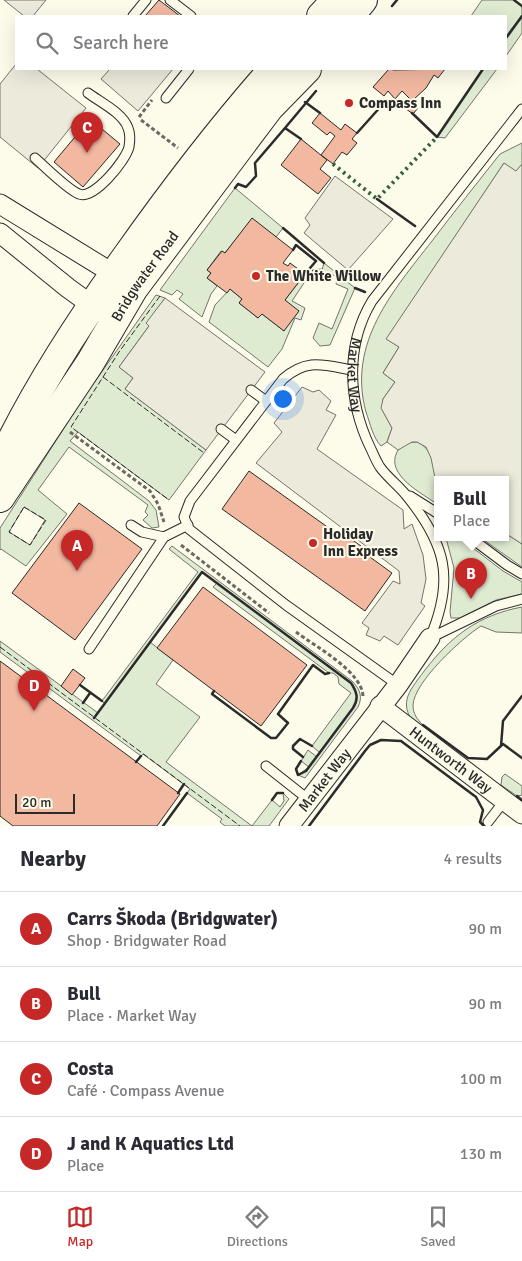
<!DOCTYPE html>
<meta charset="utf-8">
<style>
:root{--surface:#fff;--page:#f2f2f3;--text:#2b2b33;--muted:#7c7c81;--line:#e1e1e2;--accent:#c62828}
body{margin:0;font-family:Signika,sans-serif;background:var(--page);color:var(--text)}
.scale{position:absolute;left:15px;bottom:12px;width:60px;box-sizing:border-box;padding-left:5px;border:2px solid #2b2b2b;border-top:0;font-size:14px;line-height:18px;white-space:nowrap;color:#2b2b2b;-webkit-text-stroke:4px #fdfbea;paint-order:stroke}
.you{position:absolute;left:282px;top:398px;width:18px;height:18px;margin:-12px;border:4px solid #fff;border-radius:50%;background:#1a73e8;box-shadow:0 0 0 8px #1a73e833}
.badge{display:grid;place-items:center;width:32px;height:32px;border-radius:50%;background:var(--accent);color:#fff;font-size:16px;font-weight:700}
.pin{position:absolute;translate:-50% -41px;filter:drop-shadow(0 1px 2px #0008)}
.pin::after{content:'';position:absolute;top:26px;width:18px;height:15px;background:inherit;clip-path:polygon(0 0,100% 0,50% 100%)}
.popup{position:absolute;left:434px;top:476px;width:75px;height:65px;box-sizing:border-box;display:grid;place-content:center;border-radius:0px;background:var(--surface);filter:drop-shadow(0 1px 4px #0005);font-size:16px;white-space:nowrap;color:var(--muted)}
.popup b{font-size:19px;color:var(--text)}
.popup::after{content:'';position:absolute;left:50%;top:100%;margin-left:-10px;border:10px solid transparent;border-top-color:var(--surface)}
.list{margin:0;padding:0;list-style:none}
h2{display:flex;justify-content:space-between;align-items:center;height:65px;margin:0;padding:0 20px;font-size:21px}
h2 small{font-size:16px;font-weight:400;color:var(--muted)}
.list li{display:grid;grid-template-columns:32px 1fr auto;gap:15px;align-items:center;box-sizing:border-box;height:75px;padding:0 20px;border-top:1px solid var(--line)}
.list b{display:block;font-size:19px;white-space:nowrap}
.list p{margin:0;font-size:16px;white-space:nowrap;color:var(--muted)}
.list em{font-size:16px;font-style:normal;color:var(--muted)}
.icon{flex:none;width:28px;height:28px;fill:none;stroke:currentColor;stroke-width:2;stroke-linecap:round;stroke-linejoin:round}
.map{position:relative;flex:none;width:522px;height:826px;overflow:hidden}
.search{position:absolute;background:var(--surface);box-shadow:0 5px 20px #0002;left:15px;right:15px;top:15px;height:55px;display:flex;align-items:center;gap:12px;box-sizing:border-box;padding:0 18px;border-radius:0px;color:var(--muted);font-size:19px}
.sheet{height:365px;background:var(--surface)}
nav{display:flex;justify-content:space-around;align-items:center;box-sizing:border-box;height:70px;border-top:1px solid var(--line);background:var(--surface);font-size:14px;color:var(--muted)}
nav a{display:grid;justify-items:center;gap:2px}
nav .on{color:var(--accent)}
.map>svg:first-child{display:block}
.green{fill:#deebd1;stroke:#74746e;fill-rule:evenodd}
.parking{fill:#eceadb;stroke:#74746e}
.building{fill:#f2b8a0;stroke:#2b2b2b}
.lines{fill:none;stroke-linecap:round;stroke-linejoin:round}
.service-casing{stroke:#2b2b2b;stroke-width:11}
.minor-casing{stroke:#2b2b2b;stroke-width:21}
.primary-casing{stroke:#2b2b2b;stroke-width:30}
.path{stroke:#6a6964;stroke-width:3;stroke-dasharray:4 2.5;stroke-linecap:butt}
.service{stroke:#fdfbea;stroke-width:9}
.minor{stroke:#fdfbea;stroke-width:19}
.primary{stroke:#fdfbea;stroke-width:28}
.hedge{stroke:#34623c;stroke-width:4;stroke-dasharray:2.5 4;stroke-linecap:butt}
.fence{stroke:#2b2b2b;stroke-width:1;stroke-dasharray:6 2.5;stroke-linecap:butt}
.wall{stroke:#2b2b2b;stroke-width:2.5}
.poi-dot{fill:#c62828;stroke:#fdfbea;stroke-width:2}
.labels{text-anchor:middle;stroke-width:4;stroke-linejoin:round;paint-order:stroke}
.poi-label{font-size:15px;font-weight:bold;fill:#2b2b2b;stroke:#fdfbea;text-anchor:start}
.street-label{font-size:15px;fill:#2b2b2b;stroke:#fdfbea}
</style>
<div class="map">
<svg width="522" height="826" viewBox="0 0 522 826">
<rect width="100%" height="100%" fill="#fdfbea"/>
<path class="green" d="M482,0H514L522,6V33L506,56V16H471Z
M481,69H497L445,138L437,137L482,70Z
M522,143V164L516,172L504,163L387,339L399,347L383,373L395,382L383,399V411L392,428L387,442L381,446C373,438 370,423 366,412C347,343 393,291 432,241C454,212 477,183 500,154Z
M235,188L283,228L276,237L252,219L225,253L221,251L207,270L211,273L207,278L217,286L211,294L202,317L179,299L183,294L177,290L172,295L160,290Z
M324,263L355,288L330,345L320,346L313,338L319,323L332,329L348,289L336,284L338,276L321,273Z
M305,274L308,277L292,301L305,308L301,320L295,318L282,349L268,367L209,322L215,305L230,289L242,299L239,303L258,318L262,314L284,331L285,300Z
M156,295L165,298L147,323L149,326L119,367L133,378L125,389L206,450L169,500L78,432L70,441L149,501L156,510L159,527L152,528L143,520L148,515L145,512L148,505L69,447L38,490L67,514L26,566L1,549L0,550V528L84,397ZM24,507L45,520L30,545L9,532Z
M417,442C438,450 437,486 437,504C423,494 385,475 397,452C401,444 409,442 417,442Z
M505,533L522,544V567L481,538H505Z
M446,538H460L503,571L522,582V594L496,600L460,618H451L450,612L454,568Z
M172,546L352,681C360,689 363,697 358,707L305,778L298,775L309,767L301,761L308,750L317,757L320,753L312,746L351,693L339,684L338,677L333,673H329L213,587L217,583L202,572L150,642L173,660L156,684L200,717L166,762L252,826L272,800L280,807L284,801L283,793L289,799L269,826H225L220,822L222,819L187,793L190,789L143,754L141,756L0,652V641L98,713L105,704L102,701L198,572L169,549Z
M522,607V633L496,632L481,626C462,638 414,682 413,705C413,714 417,719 423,725L419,730C397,704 407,694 425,670C451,636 479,615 522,607Z
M505,774L522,786V795L517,796L501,785L502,777Z"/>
<path class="parking" d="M4,0H46L33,16H24Z
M16,64V69H37L86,108L38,168L0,137V84Z
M110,69H173L138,111L101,79Z
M504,163L516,171L522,164V544L505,533V480H437V488L431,458L426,447L417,442H412L398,450L387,442L392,428L381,408L383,399L395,382L383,373L399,347L386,339Z
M335,176L393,219L348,270L304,233L310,225L305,218Z
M165,298L265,372L206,450L125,389L133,378L119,367L149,326L146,323Z
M302,387L313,392L319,390L331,401L326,410L336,415L317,449L403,510L404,529L412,524L423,555L426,579L421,603L425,606L398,645L384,636L380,641L366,635L369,628L362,623L393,581L400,584L399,571L256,463L282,432L274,423Z"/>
<path class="building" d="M159,0L180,16H145Z
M389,69L394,70L445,69L438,78L434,75L426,88L412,101L402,91L395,99L388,91L384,96L373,87Z
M406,100L418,108L413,114L402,106Z
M320,113L341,130L345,124L357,133L352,139L357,143L347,155L342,152L333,164L321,155L335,136L330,132L327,135L312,123Z
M90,119L120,144L83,187L54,162Z
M301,139L327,160L320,169L331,178L318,194L281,165Z
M252,218L293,250L283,263L288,266L290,263L305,274L285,300L299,311L284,331L262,314L258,318L239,303L242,299L230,289L227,293L207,278L211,273L207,270L222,251L225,253Z
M249,471L340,536L343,533L365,549L363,552L392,573L365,611L222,509Z
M79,503L142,549L75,640L12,593Z
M203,587L307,665L261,726L157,648Z
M0,661L180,794L157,826H13L0,816Z
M73,669L85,678L72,695L61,686Z"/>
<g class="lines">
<defs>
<g id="service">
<path d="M170,0L191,16"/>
<path d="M133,16L146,0"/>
<path d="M166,98L189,69"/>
<path id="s1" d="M522,109L372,301C345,346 348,401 370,447C373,453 376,461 380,467C387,477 398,485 406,495C446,544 455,579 430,638L496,606L522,599"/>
<path d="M35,158C44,166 68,190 79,194C94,200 126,160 129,147C130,141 130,133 128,128C123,113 100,102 88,93"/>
<path d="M352,370C323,365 307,358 283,379L190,501L184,517L189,529L286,605L398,685"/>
<path d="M251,390L266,401"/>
<path d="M221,429L236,440"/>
<path d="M410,496L437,513"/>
<path d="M131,525L142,532L164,537"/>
<path d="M471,538L507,565L522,574"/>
<path d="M89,649L164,537L188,525"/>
<path d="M266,766L309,800"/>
<path d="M488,822L505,800"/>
</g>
<g id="minor">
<path d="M0,204L122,279"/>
<path d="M0,233L68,288L101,312"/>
<path id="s2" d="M380,706L522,814"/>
<path id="s3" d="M289,826L398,685L430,638"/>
</g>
<g id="primary">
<path d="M321,16L336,0"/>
<path d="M350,16L363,0"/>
<path d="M0,464C34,391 79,322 126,257C172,192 220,129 273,69"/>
<path id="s4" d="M0,498L90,363L134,288L269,108L307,69"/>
</g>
</defs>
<use href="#service" class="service-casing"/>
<use href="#minor" class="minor-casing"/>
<use href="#primary" class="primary-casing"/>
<path class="path" d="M139,117L152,100
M141,120L178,148
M70,432L150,491L158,504L164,522
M181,545L269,613
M296,632C316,647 363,672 363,697"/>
<use href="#service" class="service"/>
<use href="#minor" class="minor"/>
<use href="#primary" class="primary"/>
<path class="hedge" d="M333,164L377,199L437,137"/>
<path class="fence" d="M160,296L119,352L71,427L169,500
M103,377L204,453
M24,507L46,520L30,545L9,532Z
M0,647L240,826"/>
<path class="wall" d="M514,0L522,6
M392,6L397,0
M506,38L522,16
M305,102L320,113
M412,113L437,137L483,69
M357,133L383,104L396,103L404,107
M301,139L285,128L316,91
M235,188L238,184L246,187L256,176L255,163L285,128
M377,199L415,226
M283,228L324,263
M293,250L296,245L316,261L305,274
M308,277L314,270H322
M355,288L365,292
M80,685L102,701
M214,691L212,694L271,738H276L288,723L278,714L313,665L325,674L329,673
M83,703L90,693
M94,718L202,572L351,683C357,692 359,699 353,708L306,771L298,775L296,769L301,761
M423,725L468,758L487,759L503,744L522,758
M501,746L503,721L522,696
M303,757L293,749V746L300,739L312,746
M136,762L141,756
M178,793L184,784
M517,796L522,800
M272,800L277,793H283
M163,826L187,793
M309,826L365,751L370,745L381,740L401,741L476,797L483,810L480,822L484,826"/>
</g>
<g class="poi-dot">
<circle cx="349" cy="103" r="5"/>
<circle cx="256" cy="276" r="5"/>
<circle cx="313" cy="543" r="5"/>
</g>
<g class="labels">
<g class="poi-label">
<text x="359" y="108">Compass Inn</text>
<text x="266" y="281">The White Willow</text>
<text x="323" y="539">Holiday<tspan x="323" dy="17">Inn Express</tspan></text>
</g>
<g class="street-label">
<text dy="5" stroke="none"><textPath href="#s4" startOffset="265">Bridgwater Road</textPath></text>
<text dy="5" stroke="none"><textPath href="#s1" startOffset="321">Market Way</textPath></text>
<text dy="5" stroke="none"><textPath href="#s2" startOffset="89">Huntworth Way</textPath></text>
<text dy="5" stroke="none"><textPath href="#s3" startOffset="58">Market Way</textPath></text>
</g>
</g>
</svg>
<div class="scale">20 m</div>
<div class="you"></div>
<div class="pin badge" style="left:77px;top:571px">A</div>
<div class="pin badge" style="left:471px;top:599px">B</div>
<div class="popup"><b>Bull</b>Place</div>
<div class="pin badge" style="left:87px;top:153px">C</div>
<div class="pin badge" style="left:34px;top:711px">D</div>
<div class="search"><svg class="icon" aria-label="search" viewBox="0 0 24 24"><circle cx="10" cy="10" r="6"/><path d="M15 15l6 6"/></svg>Search here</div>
</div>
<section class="sheet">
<h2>Nearby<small>4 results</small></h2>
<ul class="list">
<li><span class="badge">A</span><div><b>Carrs Škoda (Bridgwater)</b><p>Shop · Bridgwater Road</p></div><em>90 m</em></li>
<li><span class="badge">B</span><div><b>Bull</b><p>Place · Market Way</p></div><em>90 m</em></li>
<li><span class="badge">C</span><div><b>Costa</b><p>Café · Compass Avenue</p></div><em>100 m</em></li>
<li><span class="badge">D</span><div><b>J and K Aquatics Ltd</b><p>Place</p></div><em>130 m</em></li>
</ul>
</section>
<nav>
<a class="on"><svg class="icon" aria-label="map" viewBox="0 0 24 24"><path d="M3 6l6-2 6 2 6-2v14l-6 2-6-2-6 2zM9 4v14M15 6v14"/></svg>Map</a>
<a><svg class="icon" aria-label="directions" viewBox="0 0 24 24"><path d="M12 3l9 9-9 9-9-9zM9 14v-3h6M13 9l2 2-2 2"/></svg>Directions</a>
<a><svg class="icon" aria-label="saved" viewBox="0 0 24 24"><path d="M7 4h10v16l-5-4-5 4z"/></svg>Saved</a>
</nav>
